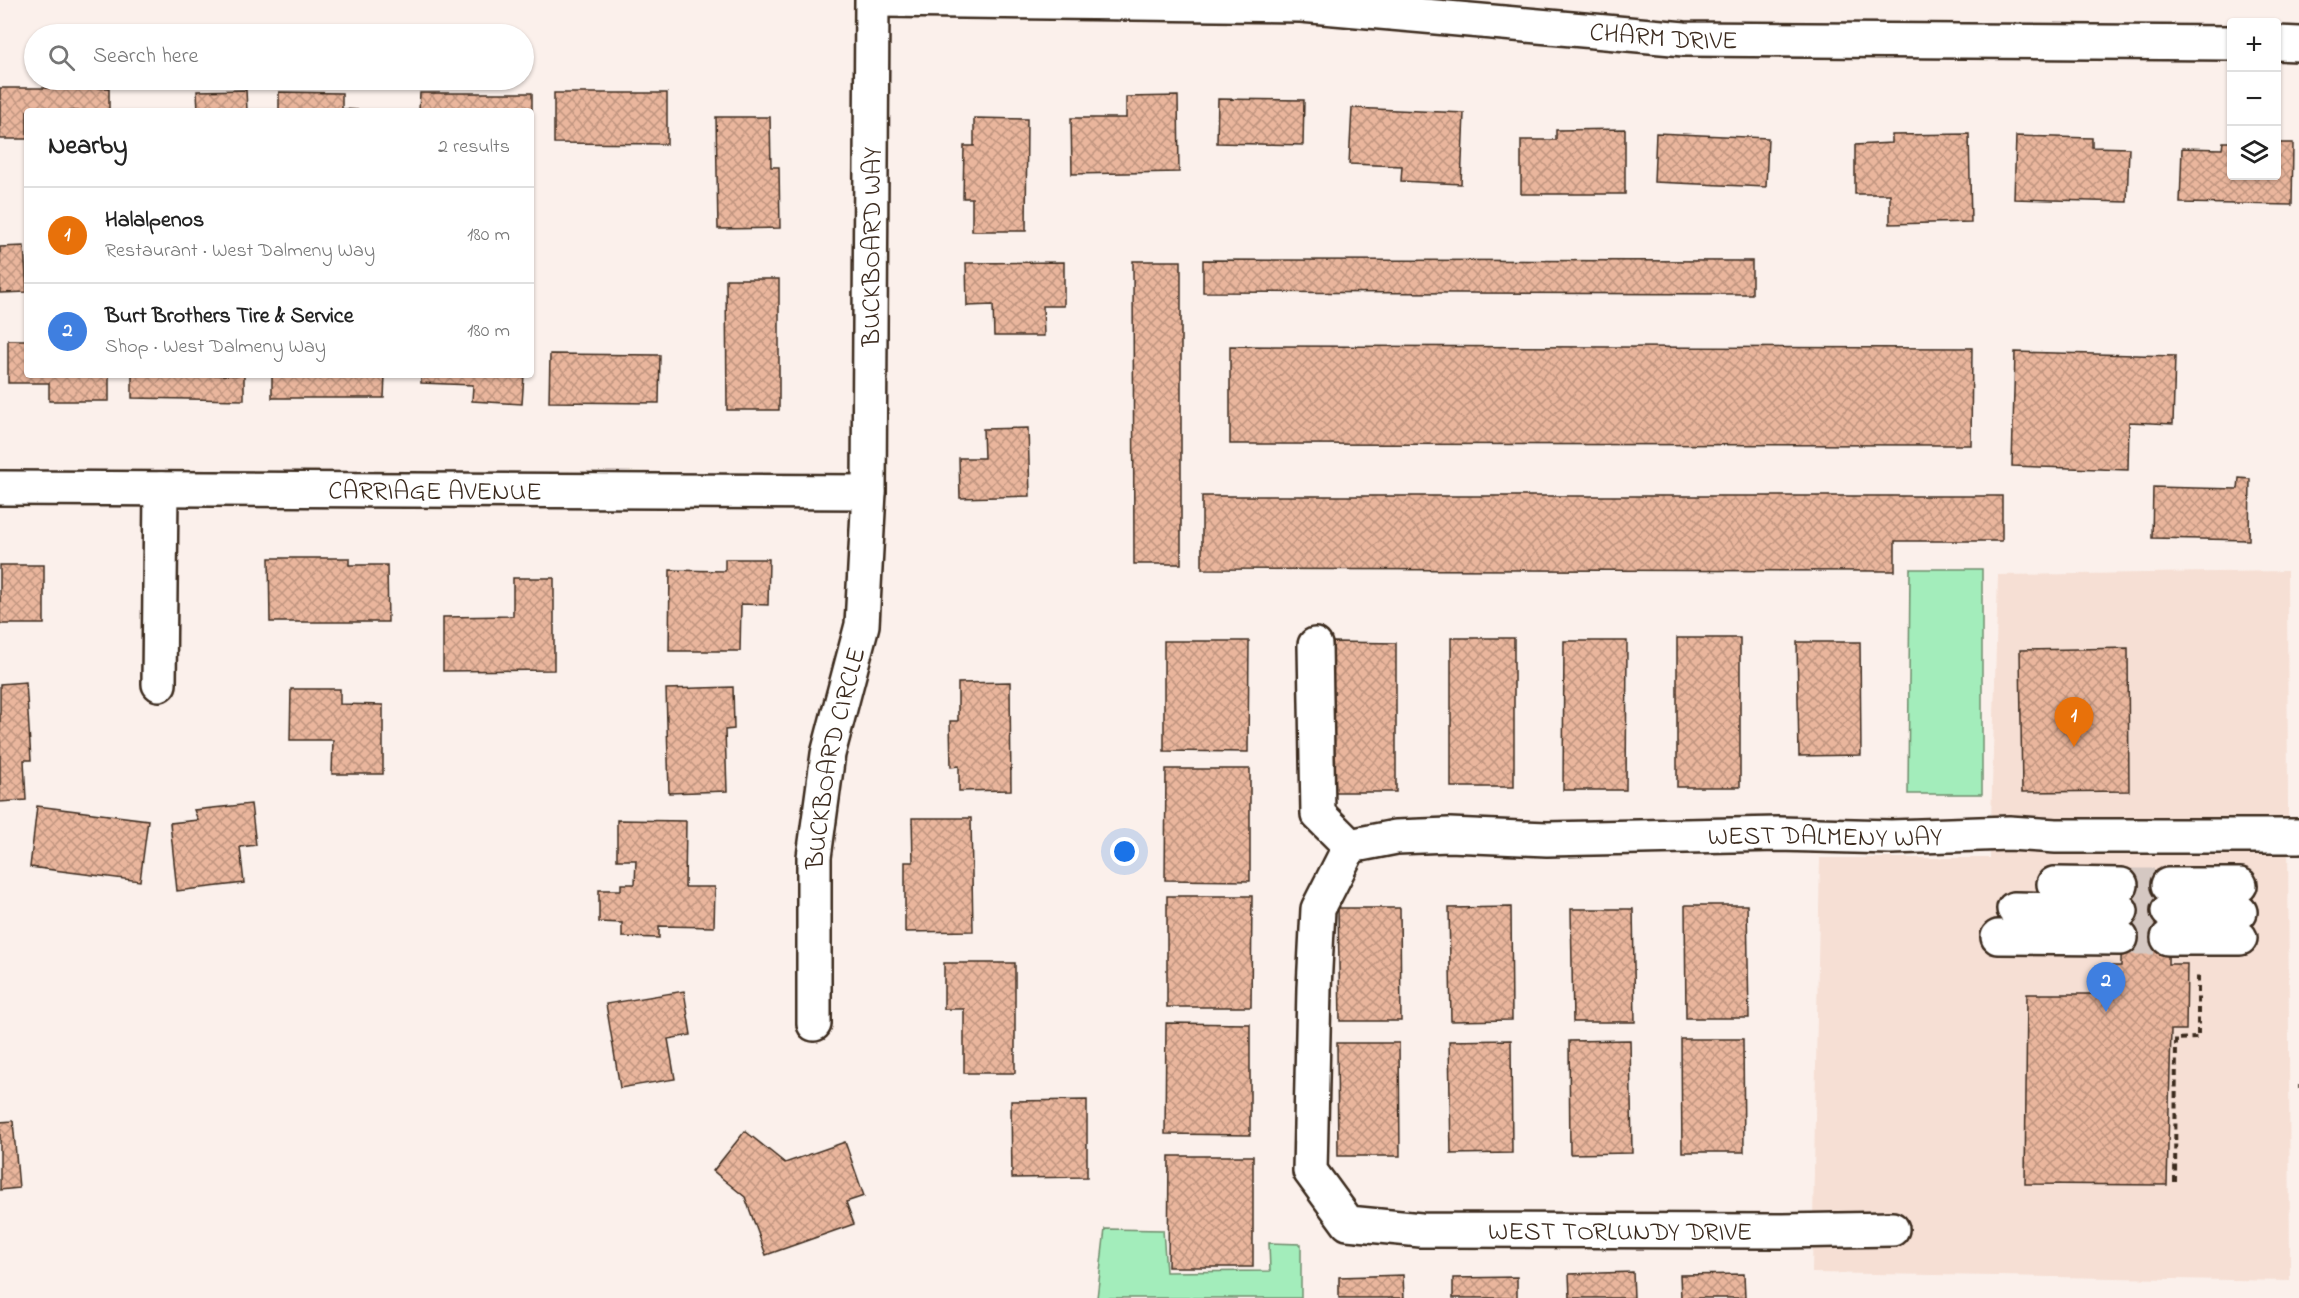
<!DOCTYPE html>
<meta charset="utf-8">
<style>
:root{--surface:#fff;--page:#f6f6f6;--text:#222;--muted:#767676;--line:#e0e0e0;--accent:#db2777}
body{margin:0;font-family:"Indie Flower",sans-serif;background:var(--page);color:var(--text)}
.controls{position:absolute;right:18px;top:18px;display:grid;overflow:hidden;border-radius:6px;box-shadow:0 2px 4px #0004}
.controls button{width:54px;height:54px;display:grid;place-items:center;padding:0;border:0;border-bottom:2px solid var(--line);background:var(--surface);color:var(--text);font:30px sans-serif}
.you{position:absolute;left:1125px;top:852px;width:21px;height:21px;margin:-15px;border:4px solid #fff;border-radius:50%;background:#1a73e8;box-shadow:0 0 0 9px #1a73e833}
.badge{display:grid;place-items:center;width:39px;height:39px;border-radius:50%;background:var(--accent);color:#fff;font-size:20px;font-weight:700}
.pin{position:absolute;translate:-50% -50px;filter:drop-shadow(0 2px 3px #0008)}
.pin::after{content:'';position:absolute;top:32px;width:21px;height:18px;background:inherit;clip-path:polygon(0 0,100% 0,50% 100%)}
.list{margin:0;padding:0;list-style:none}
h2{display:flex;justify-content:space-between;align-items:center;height:78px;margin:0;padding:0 24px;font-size:26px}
h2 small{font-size:20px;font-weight:400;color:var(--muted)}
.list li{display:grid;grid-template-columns:39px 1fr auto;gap:18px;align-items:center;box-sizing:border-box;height:96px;padding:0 24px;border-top:2px solid var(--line)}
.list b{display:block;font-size:22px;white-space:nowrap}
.list p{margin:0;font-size:20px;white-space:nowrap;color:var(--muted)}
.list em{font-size:20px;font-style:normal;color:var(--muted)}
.icon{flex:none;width:33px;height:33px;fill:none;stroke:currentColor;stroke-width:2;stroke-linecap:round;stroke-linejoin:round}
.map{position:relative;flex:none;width:2299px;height:1298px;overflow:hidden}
.search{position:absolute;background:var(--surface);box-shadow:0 2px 4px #0004;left:24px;top:24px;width:510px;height:66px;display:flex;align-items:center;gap:15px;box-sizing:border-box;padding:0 21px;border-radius:33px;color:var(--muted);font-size:22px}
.panel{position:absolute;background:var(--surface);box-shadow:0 2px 4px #0004;left:24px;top:108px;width:510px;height:270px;border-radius:6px}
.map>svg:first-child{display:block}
.built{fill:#f6dfd4}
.grass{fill:#a3edbb;stroke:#6f8c6c;stroke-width:1.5}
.building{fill:url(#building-cross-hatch);stroke:#3b2a1e;stroke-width:1.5}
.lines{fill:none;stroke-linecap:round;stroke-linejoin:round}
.minor-tunnel{stroke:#d5c8c2;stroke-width:33;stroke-dasharray:33 16;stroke-linecap:butt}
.minor-casing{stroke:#3b2a1e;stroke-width:38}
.path{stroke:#3b2a1e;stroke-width:4;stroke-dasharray:6 4.5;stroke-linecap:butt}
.minor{stroke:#fff;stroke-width:33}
.labels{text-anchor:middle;stroke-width:6;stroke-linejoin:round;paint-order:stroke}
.street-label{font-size:26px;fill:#3b2a1e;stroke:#fff}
</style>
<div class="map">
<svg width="2299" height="1298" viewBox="0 0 2299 1298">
<defs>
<pattern id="building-cross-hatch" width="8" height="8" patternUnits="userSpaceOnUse" patternTransform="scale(1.5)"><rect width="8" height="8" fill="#eab69d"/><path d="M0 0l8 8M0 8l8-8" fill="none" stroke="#bf947f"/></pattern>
</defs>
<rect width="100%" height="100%" fill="#fbf0eb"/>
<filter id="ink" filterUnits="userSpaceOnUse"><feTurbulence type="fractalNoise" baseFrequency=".0167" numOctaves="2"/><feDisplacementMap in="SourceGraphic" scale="12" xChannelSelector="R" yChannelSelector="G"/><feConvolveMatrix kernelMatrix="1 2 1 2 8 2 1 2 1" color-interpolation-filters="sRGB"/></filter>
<g filter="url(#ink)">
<path class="built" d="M2287,571L2290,1281L1812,1273L1820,858H1990L1998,575Z"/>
<path class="grass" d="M1910,569H1982V794H1908Z
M1105,1229L1163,1230L1166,1272L1270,1271L1269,1243L1301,1244V1298H1097Z"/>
<path class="building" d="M0,88H109V111H27V139H0Z
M246,90L247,111H198L197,91Z
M279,92L342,93V109L379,111H279Z
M420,93H532V145L531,111H419Z
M554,93H667V144L554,143Z
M1178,96L1179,172L1072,174L1071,118H1126V97Z
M1218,99L1304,100L1303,145L1217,143Z
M1352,108L1464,113L1461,184L1401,181L1402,166L1349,164Z
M716,117H770L771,167H779L780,228L718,229Z
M974,118L1027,119L1026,231H972V198H963L964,146H974Z
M1625,129V194H1521V140H1556V130Z
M1656,133L1768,138L1766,187L1654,182Z
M1969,134L1971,222L1890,224V194H1855V145L1892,143V135Z
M2016,136L2092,138V147L2129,148L2127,202L2014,199Z
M2223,142H2232V176H2276V143H2293L2292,205L2180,203L2182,148L2222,149Z
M24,246L27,292L0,293V247Z
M1203,260L1752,261V294L1203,292Z
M1133,261H1181V564H1134Z
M1064,262V306H1043L1044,336H994L993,305L967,306L966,263Z
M726,279H779V410H727Z
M8,340H27V375H109V401H49V383H8Z
M1230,346L1972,348L1971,445L1230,444Z
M2015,352L2175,356L2173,424L2129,422L2128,470L2012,466Z
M550,354L660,355L659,403L549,402Z
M132,375H244V400L132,398Z
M272,375H385L384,398H272Z
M421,375H524L522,404L472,401L473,385L421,383Z
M1028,428L1030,496L960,498L959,458H984L983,429Z
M2239,478L2250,479L2249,540L2152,538L2153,487L2238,489Z
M1202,496H2002V541H1895V571L1202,569Z
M269,558H349V565H387L388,622H270Z
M725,559H769L768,605L741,604L740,651H669L670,570L725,571Z
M0,565H44V624H0Z
M513,578H554V670L443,671V617L513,616Z
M1451,638H1514V787H1451Z
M1677,638H1740V787H1677Z
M1164,641H1249L1248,752L1164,751Z
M1564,641H1627L1626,790H1563Z
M1333,642L1396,643V792H1333Z
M1797,642H1860L1861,755L1799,756Z
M2128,648L2129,791L2022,792L2020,650Z
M26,682L31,760H24L26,800L0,802V684Z
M1010,682L1011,790L959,791V766L951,767L950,721H958V683Z
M733,687L734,729L725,730L727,791L669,793L666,689Z
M291,689H340V704L383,705V774H332L333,740H290Z
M1166,769H1250V881L1165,880Z
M251,804L256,845L240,847L244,883L177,891L170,823L198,820L194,810Z
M37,806L148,820L140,881L30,867Z
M912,818H971L973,931L905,932V862H913Z
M617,820L686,821L685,887H715L714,927L659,926V938L622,937V923L599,922V890H621V884H635L636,860H617Z
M2122,871L2169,872L2168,964H2187L2186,1030H2171L2167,1185L2025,1184L2027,994H2104V966H2121Z
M1167,896H1252L1251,1007H1167Z
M1685,905H1747L1749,1018H1686Z
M1511,907L1512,1020L1451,1021L1449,908Z
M1338,908H1400L1401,1021H1340Z
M1571,909H1633L1635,1022H1573Z
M944,963H1015V1073H964V1009H944Z
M684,991L691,1035L668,1039L675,1079L620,1088L606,1004Z
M1166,1023L1250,1024V1135L1165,1134Z
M1681,1039H1743L1744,1152H1682Z
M1511,1040L1512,1153L1451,1154L1449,1041Z
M1630,1040L1632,1153L1570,1154L1569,1041Z
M1337,1043H1399L1400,1156H1338Z
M1087,1100V1177L1012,1178L1011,1101Z
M13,1121L19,1188L0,1190V1122Z
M745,1131L785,1163L845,1142L864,1196L846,1202L854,1224L766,1255L745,1197L713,1171Z
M1169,1156H1253V1267H1168Z
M1633,1272L1634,1298H1570L1569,1274Z
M1744,1274L1745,1298H1681L1680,1275Z
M1403,1275L1404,1298H1339V1277Z
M1517,1277V1298H1453V1278Z"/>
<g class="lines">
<path class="minor-tunnel" d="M2121,885H2168
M2121,911H2168
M2121,938H2168"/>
<defs>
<g id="minor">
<path id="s1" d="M881,0L1301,5L1684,39L2232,43"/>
<path d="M2276,43L2299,44"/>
<path id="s2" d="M0,488L869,492"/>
<path id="s3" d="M1315,645L1318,814L1350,846L1318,909L1314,988L1310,1171L1348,1223L1421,1230L1783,1231L1892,1229"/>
<path d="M159,684L161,489"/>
<path id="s4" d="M1350,846L1396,837L1449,835L1547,839L1779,834L1891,837L2009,833L2056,836H2299"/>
<path d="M2054,884L2121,885"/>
<path d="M2168,885H2240"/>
<path d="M2014,909L2121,911"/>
<path d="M2168,911L2240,912"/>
<path d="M1998,937L2121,938"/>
<path d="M2168,938H2240"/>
<path id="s5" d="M814,1024V857L828,754L862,625L869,492L872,0"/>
</g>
</defs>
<use href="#minor" class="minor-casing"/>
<path class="path" d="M2298,1087H2299
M2175,1182L2176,1039L2198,1038V973"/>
<use href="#minor" class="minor"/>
</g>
</g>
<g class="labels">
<g class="street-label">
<text dy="9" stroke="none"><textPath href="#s1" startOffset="784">CHARM DRIVE</textPath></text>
<text dy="9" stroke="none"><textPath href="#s5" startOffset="783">BUCKBOARD WAY</textPath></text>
<text dy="9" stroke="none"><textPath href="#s2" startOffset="435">CARRIAGE AVENUE</textPath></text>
<text dy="9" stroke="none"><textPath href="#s5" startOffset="268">BUCKBOARD CIRCLE</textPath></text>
<text dy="9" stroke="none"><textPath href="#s4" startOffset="476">WEST DALMENY WAY</textPath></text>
<text dy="9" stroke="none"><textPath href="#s3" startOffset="884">WEST TORLUNDY DRIVE</textPath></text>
</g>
</g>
</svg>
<div class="controls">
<button>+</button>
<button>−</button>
<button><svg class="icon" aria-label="layers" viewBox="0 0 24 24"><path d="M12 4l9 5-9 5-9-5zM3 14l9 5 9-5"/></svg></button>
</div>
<div class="you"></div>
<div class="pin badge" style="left:2074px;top:747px;background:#e8710a">1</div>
<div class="pin badge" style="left:2106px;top:1012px;background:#3f7fe0">2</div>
<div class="search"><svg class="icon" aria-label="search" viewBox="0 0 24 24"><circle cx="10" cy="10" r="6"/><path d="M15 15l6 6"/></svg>Search here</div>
<section class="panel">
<h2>Nearby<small>2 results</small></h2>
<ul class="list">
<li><span class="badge" style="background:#e8710a">1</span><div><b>Halalpenos</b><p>Restaurant · West Dalmeny Way</p></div><em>180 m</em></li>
<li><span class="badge" style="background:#3f7fe0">2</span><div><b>Burt Brothers Tire &amp; Service</b><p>Shop · West Dalmeny Way</p></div><em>180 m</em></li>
</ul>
</section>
</div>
